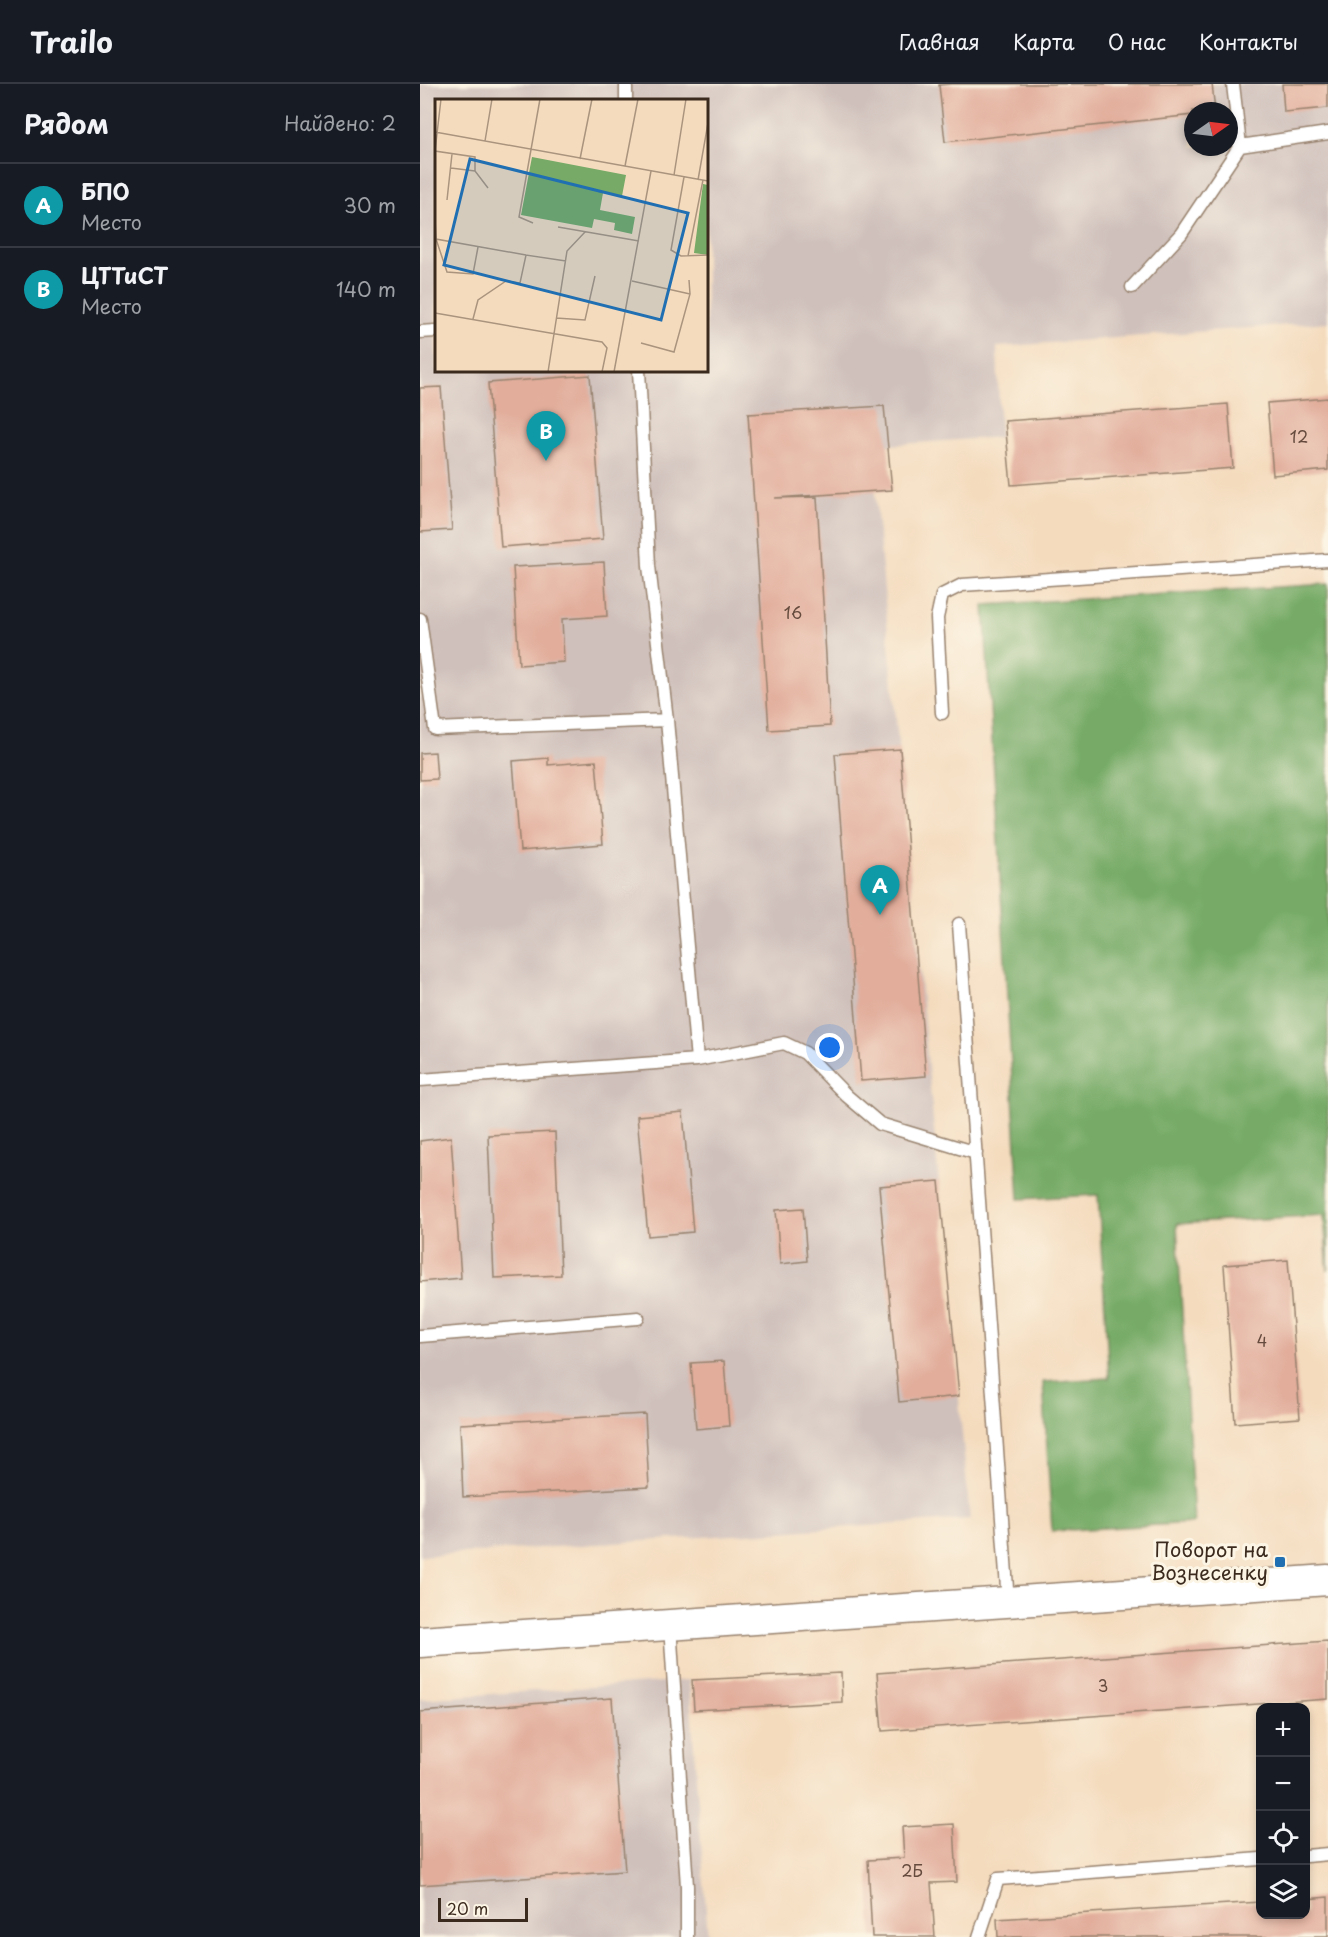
<!DOCTYPE html>
<html lang="ru">
<meta charset="utf-8">
<style>
:root{--surface:#171b24;--page:#242831;--text:#f1f3f6;--muted:#9ea1a6;--line:#363941;--accent:#db2777}
body{margin:0;font-family:"Playpen Sans",sans-serif;background:var(--page);color:var(--text)}
.controls{position:absolute;right:18px;bottom:18px;display:grid;overflow:hidden;border-radius:12px;box-shadow:0 3px 9px #0003}
.controls button{width:54px;height:54px;display:grid;place-items:center;padding:0;border:0;border-bottom:2px solid var(--line);background:var(--surface);color:var(--text);font:30px sans-serif}
.compass{position:absolute;left:764px;top:18px;width:54px;height:54px;border-radius:50%;background:var(--surface);box-shadow:0 3px 9px #0003;rotate:76deg}
.scale{position:absolute;left:18px;bottom:15px;width:90px;box-sizing:border-box;padding-left:6px;border:3px solid #3b2a1e;border-top:0;font-size:16px;line-height:21px;white-space:nowrap;color:#3b2a1e;-webkit-text-stroke:4px #fcf5e5;paint-order:stroke}
.you{position:absolute;left:410px;top:964px;width:21px;height:21px;margin:-15px;border:4px solid #fff;border-radius:50%;background:#1a73e8;box-shadow:0 0 0 9px #1a73e833}
.badge{display:grid;place-items:center;width:39px;height:39px;border-radius:50%;background:var(--accent);color:#fff;font-size:20px;font-weight:700}
.pin{position:absolute;translate:-50% -50px;filter:drop-shadow(0 2px 3px #0008)}
.pin::after{content:'';position:absolute;top:32px;width:21px;height:18px;background:inherit;clip-path:polygon(0 0,100% 0,50% 100%)}
.list{margin:0;padding:0;list-style:none}
h2{display:flex;justify-content:space-between;align-items:center;height:78px;margin:0;padding:0 24px;font-size:26px}
h2 small{font-size:20px;font-weight:400;color:var(--muted)}
.list li{display:grid;grid-template-columns:39px 1fr auto;gap:18px;align-items:center;box-sizing:border-box;height:84px;padding:0 24px;border-top:2px solid var(--line)}
.list b{display:block;font-size:22px;white-space:nowrap}
.list p{margin:0;font-size:20px;white-space:nowrap;color:var(--muted)}
.list em{font-size:20px;font-style:normal;color:var(--muted)}
.icon{flex:none;width:33px;height:33px;fill:none;stroke:currentColor;stroke-width:2;stroke-linecap:round;stroke-linejoin:round}
.map{position:relative;flex:none;width:908px;height:1853px;overflow:hidden}
header{display:flex;align-items:center;gap:36px;box-sizing:border-box;height:84px;padding:0 30px;background:var(--surface);border-bottom:2px solid var(--line)}
header strong{font-size:28px}
nav{display:flex;gap:33px;margin-inline-start:auto;font-size:21px}
main{display:flex}
aside{flex:1;background:var(--surface)}
.map>svg:first-child{display:block}
.industrial{fill:#cfc0bb;fill-rule:evenodd}
.forest{fill:#76aa66;stroke:#586a42;stroke-width:1.5}
.building{fill:#e2ad9b}
.lines{fill:none;stroke-linecap:round;stroke-linejoin:round}
.service-casing{stroke:#98826e;stroke-width:15}
.tertiary-casing{stroke:#98826e;stroke-width:33}
.service{stroke:#fff;stroke-width:12}
.tertiary{stroke:#fff;stroke-width:30}
.poi-dot{fill:#1f6fb2;stroke:#fcf5e5;stroke-width:2}
.labels{text-anchor:middle;stroke-width:6;stroke-linejoin:round;paint-order:stroke}
.number-label{font-size:16px;fill:#654b3d}
.poi-label{font-size:20px;fill:#3b2a1e;stroke:#fcf5e5;text-anchor:end}
.inset-road{fill:none;stroke:#aa947e;stroke-width:1.5}
.view{fill:#1f6fb2;fill-opacity:0.15;stroke:#1f6fb2;stroke-width:3}
.inset-edge{fill:none;stroke:#3b2a1e;stroke-width:3}
</style>
<header>
<strong>Trailo</strong>
<nav><a>Главная</a><a>Карта</a><a>О нас</a><a>Контакты</a></nav>
</header>
<main>
<aside>
<h2>Рядом<small>Найдено: 2</small></h2>
<ul class="list">
<li><span class="badge" style="background:#0f9aa8">A</span><div><b>БПО</b><p>Место</p></div><em>30 m</em></li>
<li><span class="badge" style="background:#0f9aa8">B</span><div><b>ЦТТиСТ</b><p>Место</p></div><em>140 m</em></li>
</ul>
</aside>
<div class="map">
<svg width="908" height="1853" viewBox="0 0 908 1853">
<rect width="100%" height="100%" fill="#fcf5e5"/>
<filter id="ink" filterUnits="userSpaceOnUse"><feTurbulence type="fractalNoise" baseFrequency=".0167" numOctaves="2"/><feDisplacementMap in="SourceGraphic" scale="12" xChannelSelector="R" yChannelSelector="G"/><feConvolveMatrix kernelMatrix="1 2 1 2 8 2 1 2 1" color-interpolation-filters="sRGB"/></filter>
<filter id="wash" filterUnits="userSpaceOnUse"><feTurbulence type="fractalNoise" baseFrequency=".008" numOctaves="4" result="noise"/><feDisplacementMap in="SourceGraphic" scale="24" xChannelSelector="R" yChannelSelector="G"/><feGaussianBlur stdDeviation="1.35" result="paint"/><feColorMatrix in="noise" values="0 0 0 0 0 0 0 0 0 0 0 0 0 0 0 0 0 1.4 0 .05"/><feComposite in="paint" operator="in"/></filter>
<g filter="url(#wash)">
<rect width="100%" height="100%" fill="#f4dbbe"/>
<path class="industrial" d="M0,0H908V238L577,263L580,353L468,361L472,406L455,408L550,1435L0,1472ZM16,16H286V286H16ZM773,27H809V63H773Z
M269,1596L288,1853H0V1615Z"/>
<path class="forest" d="M908,500V1187L904,1131L757,1140L774,1439L632,1447L623,1298L689,1294L678,1111L599,1115L564,521Z"/>
<g id="blocks">
<path class="building" d="M532,0H792L795,27H773V31L525,58L519,1Z
M862,0H908V24L864,28Z
M170,291L183,455L81,463L68,299Z
M21,303L32,446L0,448V304Z
M908,314V386L853,391L847,319Z
M808,320L813,384L591,401L585,337Z
M464,322L472,406L355,414L397,413L410,642L349,646L328,330Z
M184,478L187,532L142,535L144,578L99,581L93,483Z
M480,665L506,992L441,997L415,670Z
M15,668L17,695L0,696V669Z
M128,674V681L176,677L183,760L100,767L93,677Z
M263,1028L273,1148L228,1152L217,1032Z
M135,1048L141,1191L74,1194L68,1051Z
M31,1053L41,1194L0,1198V1057Z
M519,1097L539,1312L479,1318L459,1102Z
M383,1124L387,1177L360,1180L356,1126Z
M868,1176L880,1334L815,1339L804,1181Z
M304,1277L309,1342L276,1345L271,1279Z
M225,1330L229,1403L43,1413L40,1340Z
M908,1557V1615L462,1647L457,1589Z
M421,1589L422,1618L274,1626L272,1596Z
M192,1614L205,1787L0,1801V1628Z
M534,1740L537,1798L511,1799L515,1853H452L448,1776L484,1774L482,1743Z
M908,1813V1853H578L577,1835L840,1818V1830H886V1815Z"/>
</g>
</g>
<g filter="url(#ink)">
<use href="#blocks" fill-opacity="0" stroke="#98826e" stroke-width="1.5"/>
<g class="lines">
<defs>
<path id="service" d="M206,0V16
M813,0L820,62
M712,203L761,150L820,62L908,49
M0,248L16,247
M219,286L229,482L247,636
M0,535L15,645L247,636L277,976
M522,629L517,534L522,511L542,501L908,476
M539,840L588,1518
M0,996L277,976L364,959L385,969L427,1012L460,1040L556,1069
M0,1252L218,1234
M250,1541L267,1802V1853
M886,1772L908,1770
M559,1853L578,1795L840,1775"/>
<path id="tertiary" d="M0,1558L908,1496"/>
</defs>
<use href="#service" class="service-casing"/>
<use href="#tertiary" class="tertiary-casing"/>
<use href="#service" class="service"/>
<use href="#tertiary" class="tertiary"/>
</g>
</g>
<rect class="poi-dot" x="854" y="1472" width="12" height="12" rx="3"/>
<g class="labels">
<g class="number-label">
<text x="879" y="359">12</text>
<text x="373" y="535">16</text>
<text x="842" y="1263">4</text>
<text x="683" y="1608">3</text>
<text x="492" y="1793">2Б</text>
</g>
<g class="poi-label">
<text x="848" y="1473">Поворот на<tspan x="848" dy="23">Вознесенку</tspan></text>
</g>
</g>
<g transform="translate(15 15)">
<rect width="273" height="273" fill="#f4dbbe"/>
<path d="M97,58L191,76L187,97L168,94L165,111L200,118L197,135L179,131L180,124L159,120L157,129L86,116ZM268,85L273,86V156L259,154Z" fill="#76aa66"/>
<path class="inset-road" d="M6,0L0,52L40,58V72L53,89M0,33L273,82M50,42L57,0M145,60L157,0M190,67L203,0M16,69L40,72M239,76L251,0M249,78L236,151L246,157L273,156M263,81L273,24M12,101L17,55M0,119L1,140L91,156M98,124L84,118L105,0M123,128L204,142M1,140L12,173L38,175L43,148M253,157L268,81M197,182L255,195M0,214L167,243L172,249L167,273M121,219L150,221L160,177M38,220L43,201L71,182L85,184L91,156L131,162M206,244L239,253L255,195L254,181M113,273L132,152L150,133M179,273L216,72"/>
<path class="view" d="M35,60L253,114L226,221L9,166Z"/>
<rect width="273" height="273" class="inset-edge"/>
</g>
</svg>
<div class="controls">
<button>+</button>
<button>−</button>
<button><svg class="icon" aria-label="locate" viewBox="0 0 24 24"><circle cx="12" cy="12" r="6"/><path d="M12 2v4M12 18v4M2 12h4M18 12h4"/></svg></button>
<button><svg class="icon" aria-label="layers" viewBox="0 0 24 24"><path d="M12 4l9 5-9 5-9-5zM3 14l9 5 9-5"/></svg></button>
</div>
<svg class="compass" viewBox="-18 -18 36 36"><path d="M0-13l5 13h-10z" fill="#e53935"/><path d="M0 13l5-13h-10z" fill="#9ea1a6"/></svg>
<div class="scale">20 m</div>
<div class="you"></div>
<div class="pin badge" style="left:460px;top:831px;background:#0f9aa8">A</div>
<div class="pin badge" style="left:126px;top:377px;background:#0f9aa8">B</div>
</div>
</main>
